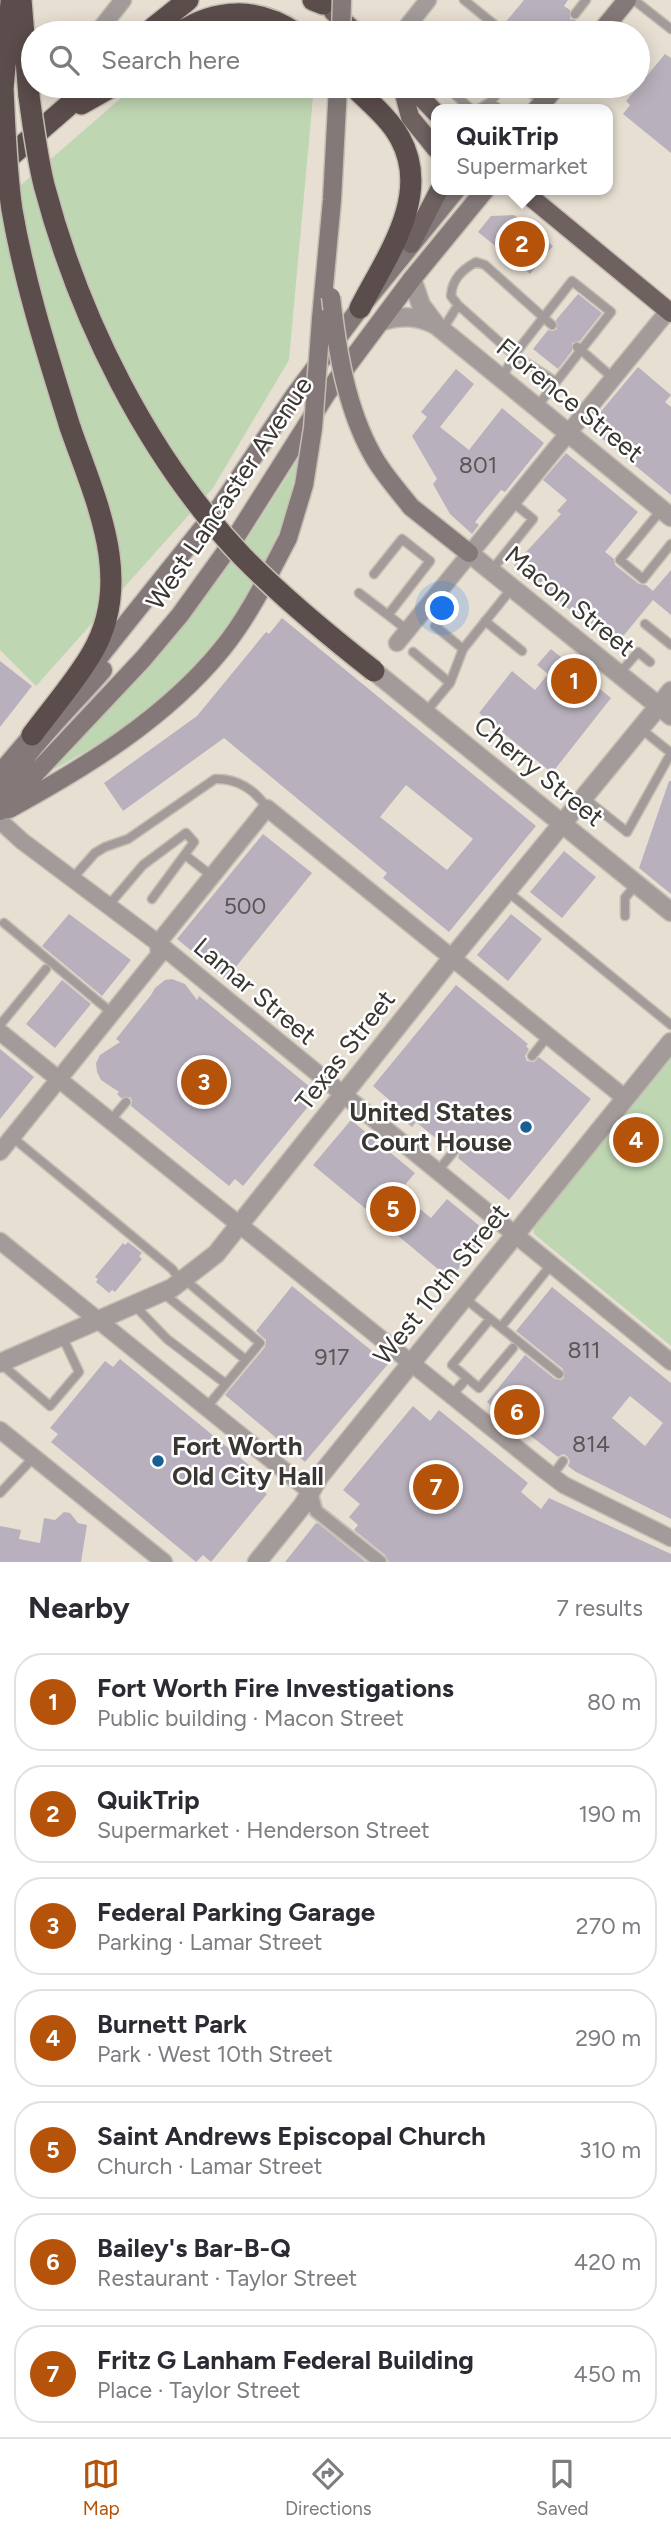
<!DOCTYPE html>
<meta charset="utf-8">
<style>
:root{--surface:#fff;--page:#f2f2f3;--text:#2b2b33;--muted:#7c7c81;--line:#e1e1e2;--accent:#b45309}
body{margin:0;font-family:Figtree,sans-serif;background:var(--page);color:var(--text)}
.you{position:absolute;left:443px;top:609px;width:24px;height:24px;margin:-18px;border:5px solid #fff;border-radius:50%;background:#1a73e8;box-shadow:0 0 0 10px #1a73e833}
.badge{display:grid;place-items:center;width:46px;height:46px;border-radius:50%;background:var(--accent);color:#fff;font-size:23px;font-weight:700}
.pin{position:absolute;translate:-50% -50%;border:4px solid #fff;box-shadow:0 2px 7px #0006}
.popup{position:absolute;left:431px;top:104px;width:182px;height:91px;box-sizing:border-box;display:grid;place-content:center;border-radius:14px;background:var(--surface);filter:drop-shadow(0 2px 5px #0005);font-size:23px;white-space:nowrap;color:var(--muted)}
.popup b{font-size:26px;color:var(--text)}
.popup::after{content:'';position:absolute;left:50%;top:100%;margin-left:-14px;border:14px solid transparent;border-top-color:var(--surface)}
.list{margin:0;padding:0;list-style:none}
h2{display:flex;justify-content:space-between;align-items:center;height:91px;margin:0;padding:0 28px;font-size:30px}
h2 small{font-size:23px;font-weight:400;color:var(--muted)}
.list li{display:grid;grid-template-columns:46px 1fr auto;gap:21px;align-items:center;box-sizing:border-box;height:98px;margin:0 14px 14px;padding:0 14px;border:2px solid var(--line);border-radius:28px}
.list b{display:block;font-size:26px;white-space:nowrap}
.list p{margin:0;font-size:23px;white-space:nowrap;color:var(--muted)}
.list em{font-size:23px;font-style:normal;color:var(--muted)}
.icon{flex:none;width:38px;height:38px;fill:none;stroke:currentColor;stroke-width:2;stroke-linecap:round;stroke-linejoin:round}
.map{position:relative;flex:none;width:671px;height:1562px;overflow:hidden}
.search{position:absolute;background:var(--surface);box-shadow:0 4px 18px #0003;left:21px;right:21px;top:21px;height:77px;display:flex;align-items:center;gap:18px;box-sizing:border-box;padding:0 24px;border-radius:38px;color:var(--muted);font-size:26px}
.sheet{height:875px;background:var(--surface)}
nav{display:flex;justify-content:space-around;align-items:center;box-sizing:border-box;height:98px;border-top:2px solid var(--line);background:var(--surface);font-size:19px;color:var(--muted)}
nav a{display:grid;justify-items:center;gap:4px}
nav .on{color:var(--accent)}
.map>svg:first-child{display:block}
.green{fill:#bfd6b3}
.building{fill:#b8b1bd;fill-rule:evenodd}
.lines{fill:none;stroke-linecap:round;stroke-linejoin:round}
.service-casing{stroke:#c4bdb2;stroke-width:11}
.pedestrian-casing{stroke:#c4bdb2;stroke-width:16}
.minor-casing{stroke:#c4bdb2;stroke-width:19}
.tertiary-casing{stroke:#c4bdb2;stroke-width:21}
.secondary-casing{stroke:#c4bdb2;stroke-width:21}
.primary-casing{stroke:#c4bdb2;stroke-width:21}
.motorway-casing{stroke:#c4bdb2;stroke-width:24}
.service{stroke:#a29b9a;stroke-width:8}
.pedestrian{stroke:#a29b9a;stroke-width:12}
.minor{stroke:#a29b9a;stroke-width:16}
.tertiary{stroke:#a29b9a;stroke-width:18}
.secondary{stroke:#847978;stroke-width:18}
.primary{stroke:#6e6160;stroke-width:18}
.motorway{stroke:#5b4d4b;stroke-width:21}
.secondary-bridge-casing{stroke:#c4bdb2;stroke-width:21;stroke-linecap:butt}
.motorway-bridge-casing{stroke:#c4bdb2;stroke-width:24;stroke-linecap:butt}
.secondary-bridge{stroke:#847978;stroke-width:18}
.motorway-bridge{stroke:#5b4d4b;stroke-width:21}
.poi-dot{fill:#185f93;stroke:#fff;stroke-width:2.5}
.labels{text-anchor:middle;stroke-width:5;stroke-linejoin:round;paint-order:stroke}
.number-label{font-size:23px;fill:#5a5655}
.street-label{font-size:26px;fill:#3a3732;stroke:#fff}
.poi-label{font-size:26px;font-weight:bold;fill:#3a3732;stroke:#fff;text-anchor:end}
</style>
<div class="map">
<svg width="671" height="1562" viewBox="0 0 671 1562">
<rect width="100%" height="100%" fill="#e7dfd2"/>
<path class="green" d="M135,86H314L289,360L213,488L36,686L0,650V203Z
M299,457C296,467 295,477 292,488C286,520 270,553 255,582C248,598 236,613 226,627C175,697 117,737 41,776C85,730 131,684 173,636C221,582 261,518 299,457Z
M671,1055V1346L534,1234L533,1224Z"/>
<path class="building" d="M524,0H568L564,6L570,10V19L576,20L568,30L565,23L557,25L551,21L541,33H505L507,29L504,24Z
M665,54L671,58V153L623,114L630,105L626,101Z
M514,215L553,246L530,274L478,232L491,216Z
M578,294L602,313L580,341L572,343V351L558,369L533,349L548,330L553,331L557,329L556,320Z
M638,367L671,395L665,402L671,407V495L588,427Z
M456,369L474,384L440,427L469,450L502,408L544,443L505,492L501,490L475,522L479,525L472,534L450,514L433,484L437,479L412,436L427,417L421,412Z
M566,453L638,512L605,552L614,559L615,565L639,584L646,585L653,591L671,570V615L653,600L615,646L514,565L561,514L557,511L567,500L543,480Z
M282,618L536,826L449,932L383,878L387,873L224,738L123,811L104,783L197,716L266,632L269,634ZM406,785L473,839L447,870L380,817Z
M551,649L611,698L552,773L479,713L512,671L535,690L548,674L537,665Z
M0,661L32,686L0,727Z
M669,781H671V894L639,868Z
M263,834L312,873L226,979L177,939Z
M564,851L596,877L562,918L530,892Z
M69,914L131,960L102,996L42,946Z
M511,914L542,939L508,981L477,955Z
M172,979L185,984L197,1000L199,996L310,1087L303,1096L311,1103L243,1186L235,1179L229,1186L131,1106L132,1100L130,1097L121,1098L117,1094L119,1092L101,1080L97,1072L96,1063L100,1055L120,1042L116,1039L151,995L155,988L165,980Z
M62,980L91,1004L55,1048L26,1024Z
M456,985L528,1044L526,1046L529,1049L525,1056L527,1061L534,1062L539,1057L591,1099L509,1200L458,1158L461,1150L460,1145L453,1144L448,1148L416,1122L412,1127L397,1115L401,1110L373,1086Z
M0,1049L34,1077L0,1119Z
M351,1120L415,1173L399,1192L431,1218L447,1199L488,1233L450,1279L313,1165Z
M128,1242L142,1253L139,1256L142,1259L115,1292L112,1290L109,1293L96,1282L98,1279L95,1277L123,1243L125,1245Z
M292,1286L388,1364L305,1462L225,1395L265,1347L266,1340L256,1331Z
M552,1287L671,1383V1519L576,1472L568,1466L570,1461L567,1456L563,1454L558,1457L487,1402L525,1355L555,1379L561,1380L564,1378L563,1369L516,1331ZM630,1396L663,1423L645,1446L612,1418Z
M120,1359L266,1479L259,1488L267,1494L211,1562L203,1555L196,1562L51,1442L58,1434L50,1428L105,1361L113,1367Z
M413,1406L430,1421L439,1410L528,1483L521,1492L541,1509L549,1498L671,1554V1562H389L385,1555L354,1530L358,1525L349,1517L360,1504L343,1490Z
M64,1512L70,1513L78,1523L87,1525L81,1562H0V1526L21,1530L19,1539L40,1543L44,1518L55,1520Z
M316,1523L319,1524L366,1562H285Z"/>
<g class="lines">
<defs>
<path id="service" d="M464,0L500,29
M634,0L671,29
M575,14L586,0
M559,33L562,29
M445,86L471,109
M521,86L543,102
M490,102L504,86
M479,109L490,102L499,109
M443,329L458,305
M577,347L581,350L556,382L514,355L572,281L611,312L581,350L613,378
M502,378L514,355L458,305L451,296C452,279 462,270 476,262L485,265L552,325
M537,407L556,382
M662,509L620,560L643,579L671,544
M491,571L533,519L511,501
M374,574L402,539L430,561L388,615L407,630
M359,593L388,615
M485,621L522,651
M645,624L671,645
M435,626L463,649
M413,652L450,683
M619,674L638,652L650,662
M425,713L450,683L463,649L512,588
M640,728L671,753
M583,797L627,832L671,753
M185,855L212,876
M72,879L95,853L105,847L128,839L215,779C237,778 255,790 267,808
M508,892L671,1025
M108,906L143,865L186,833L194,842L152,899
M625,916V898L636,884
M4,923L112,1013
M0,1025L46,969
M532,1056L548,1036
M110,1121L126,1102
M12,1137L172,1269L181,1281
M437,1172L455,1150
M184,1279L260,1343L206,1408
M164,1294L246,1360
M463,1297L559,1374
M134,1305L167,1339L226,1384
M490,1319L452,1365L479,1388L513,1348
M501,1327L551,1265
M0,1363L50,1406L79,1372L62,1336
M452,1395L467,1378
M552,1476L563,1461
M0,1493L34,1457"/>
<path id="pedestrian" d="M311,1492L316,1511L380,1562"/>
<path id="minor" d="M97,33L123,0
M402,33L428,0
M397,643L668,311
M0,821L22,841L158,943L671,1362
M0,1032L544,1470L564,1485L671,1538
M0,1152L159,955L158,943L267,808L625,1098
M0,1241L311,1492
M0,1430L164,1562"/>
<path id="tertiary" d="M412,279L421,305L436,325L671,517
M382,321C403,315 417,316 436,325
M469,553L671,716
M374,671L671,912
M0,1363L172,1288L216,1254L452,958L671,691
M257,1562L303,1505L319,1477L671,1042"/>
<path id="secondary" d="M600,33L627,0
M537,109L557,86
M321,319L332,200L338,86
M411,507L469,553
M85,675L221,505L294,396L360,308L456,190
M0,773L41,725
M0,797C24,751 69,709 103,670
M9,809C86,767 166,718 222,649C249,616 268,576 288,538
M0,811L143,659L180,615L232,543L327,393L412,279L485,190"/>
<path id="primary" d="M333,12L357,33
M402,86L410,117L436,149
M410,86L436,113
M522,190L671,313
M411,244L439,190"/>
<path id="motorway" d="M21,0L29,96
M313,0L323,4
M153,28L188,0
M179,33C216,8 258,7 296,33
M353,86C369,102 389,118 400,138C432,196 386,257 360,308
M3,88L11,2
M81,104L113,86
M0,165L91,86
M32,735C52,708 75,682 92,653C135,580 95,499 70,427"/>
</defs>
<use href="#service" class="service-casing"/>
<use href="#pedestrian" class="pedestrian-casing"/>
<use href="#minor" class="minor-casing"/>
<use href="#tertiary" class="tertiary-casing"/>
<use href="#secondary" class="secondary-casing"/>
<use href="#primary" class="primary-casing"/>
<use href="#motorway" class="motorway-casing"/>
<use href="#service" class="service"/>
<use href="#pedestrian" class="pedestrian"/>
<use href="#minor" class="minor"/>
<use href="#tertiary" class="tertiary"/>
<use href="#secondary" class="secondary"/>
<use href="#primary" class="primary"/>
<use href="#motorway" class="motorway"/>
<defs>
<path id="secondary-bridge" d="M341,33L342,0
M331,297C337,350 346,407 372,454C382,473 398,490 411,507
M288,538L304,485L313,428L321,319"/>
<path id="motorway-bridge" d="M3,88C5,129 6,170 12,210C25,285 48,356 70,427
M29,96C33,126 37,156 44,185C79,318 147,456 242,556C283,598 328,635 374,671"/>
</defs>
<use href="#secondary-bridge" class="secondary-bridge-casing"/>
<use href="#motorway-bridge" class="motorway-bridge-casing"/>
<use href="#secondary-bridge" class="secondary-bridge"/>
<use href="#motorway-bridge" class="motorway-bridge"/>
</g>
<g class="poi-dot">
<circle cx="526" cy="1127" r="7"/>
<circle cx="158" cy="1461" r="7"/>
</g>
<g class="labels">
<g class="number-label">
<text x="478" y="473">801</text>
<text x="245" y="914">500</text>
<text x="584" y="1358">811</text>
<text x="332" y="1365">917</text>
<text x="591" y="1452">814</text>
</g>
<g class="street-label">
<text transform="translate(570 400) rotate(39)" y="9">Florence Street</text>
<text transform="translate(229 493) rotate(-56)" y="9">West Lancaster Avenue</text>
<text transform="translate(570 601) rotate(39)" y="9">Macon Street</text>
<text transform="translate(539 771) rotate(39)" y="9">Cherry Street</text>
<text transform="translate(255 991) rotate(40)" y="9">Lamar Street</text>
<text transform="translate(345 1050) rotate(-52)" y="9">Texas Street</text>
<text transform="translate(441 1284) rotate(-51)" y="9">West 10th Street</text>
</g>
<g class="poi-label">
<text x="512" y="1121">United States<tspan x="512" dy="30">Court House</tspan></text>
<text x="172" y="1455" text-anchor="start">Fort Worth<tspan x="172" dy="30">Old City Hall</tspan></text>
</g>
</g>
</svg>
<div class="you"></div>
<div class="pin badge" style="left:574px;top:681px">1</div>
<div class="pin badge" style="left:522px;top:244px">2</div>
<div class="popup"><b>QuikTrip</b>Supermarket</div>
<div class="pin badge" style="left:204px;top:1082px">3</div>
<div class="pin badge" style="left:636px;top:1140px">4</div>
<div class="pin badge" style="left:393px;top:1209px">5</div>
<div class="pin badge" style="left:517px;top:1412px">6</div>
<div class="pin badge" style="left:436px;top:1487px">7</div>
<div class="search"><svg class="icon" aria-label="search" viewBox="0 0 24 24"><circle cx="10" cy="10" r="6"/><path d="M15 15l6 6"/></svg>Search here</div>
</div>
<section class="sheet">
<h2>Nearby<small>7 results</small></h2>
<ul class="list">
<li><span class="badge">1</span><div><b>Fort Worth Fire Investigations</b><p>Public building · Macon Street</p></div><em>80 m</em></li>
<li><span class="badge">2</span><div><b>QuikTrip</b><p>Supermarket · Henderson Street</p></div><em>190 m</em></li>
<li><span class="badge">3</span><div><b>Federal Parking Garage</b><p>Parking · Lamar Street</p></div><em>270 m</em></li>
<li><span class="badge">4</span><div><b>Burnett Park</b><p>Park · West 10th Street</p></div><em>290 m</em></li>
<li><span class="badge">5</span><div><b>Saint Andrews Episcopal Church</b><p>Church · Lamar Street</p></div><em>310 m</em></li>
<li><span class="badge">6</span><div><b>Bailey's Bar-B-Q</b><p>Restaurant · Taylor Street</p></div><em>420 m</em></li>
<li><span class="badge">7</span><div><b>Fritz G Lanham Federal Building</b><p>Place · Taylor Street</p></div><em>450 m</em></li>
</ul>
</section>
<nav>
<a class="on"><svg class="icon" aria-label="map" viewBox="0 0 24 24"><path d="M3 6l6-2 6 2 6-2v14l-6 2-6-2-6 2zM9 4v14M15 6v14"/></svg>Map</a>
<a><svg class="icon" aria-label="directions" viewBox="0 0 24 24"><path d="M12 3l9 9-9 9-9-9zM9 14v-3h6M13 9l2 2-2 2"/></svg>Directions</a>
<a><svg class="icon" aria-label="saved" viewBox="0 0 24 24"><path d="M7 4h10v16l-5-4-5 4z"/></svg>Saved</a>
</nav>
